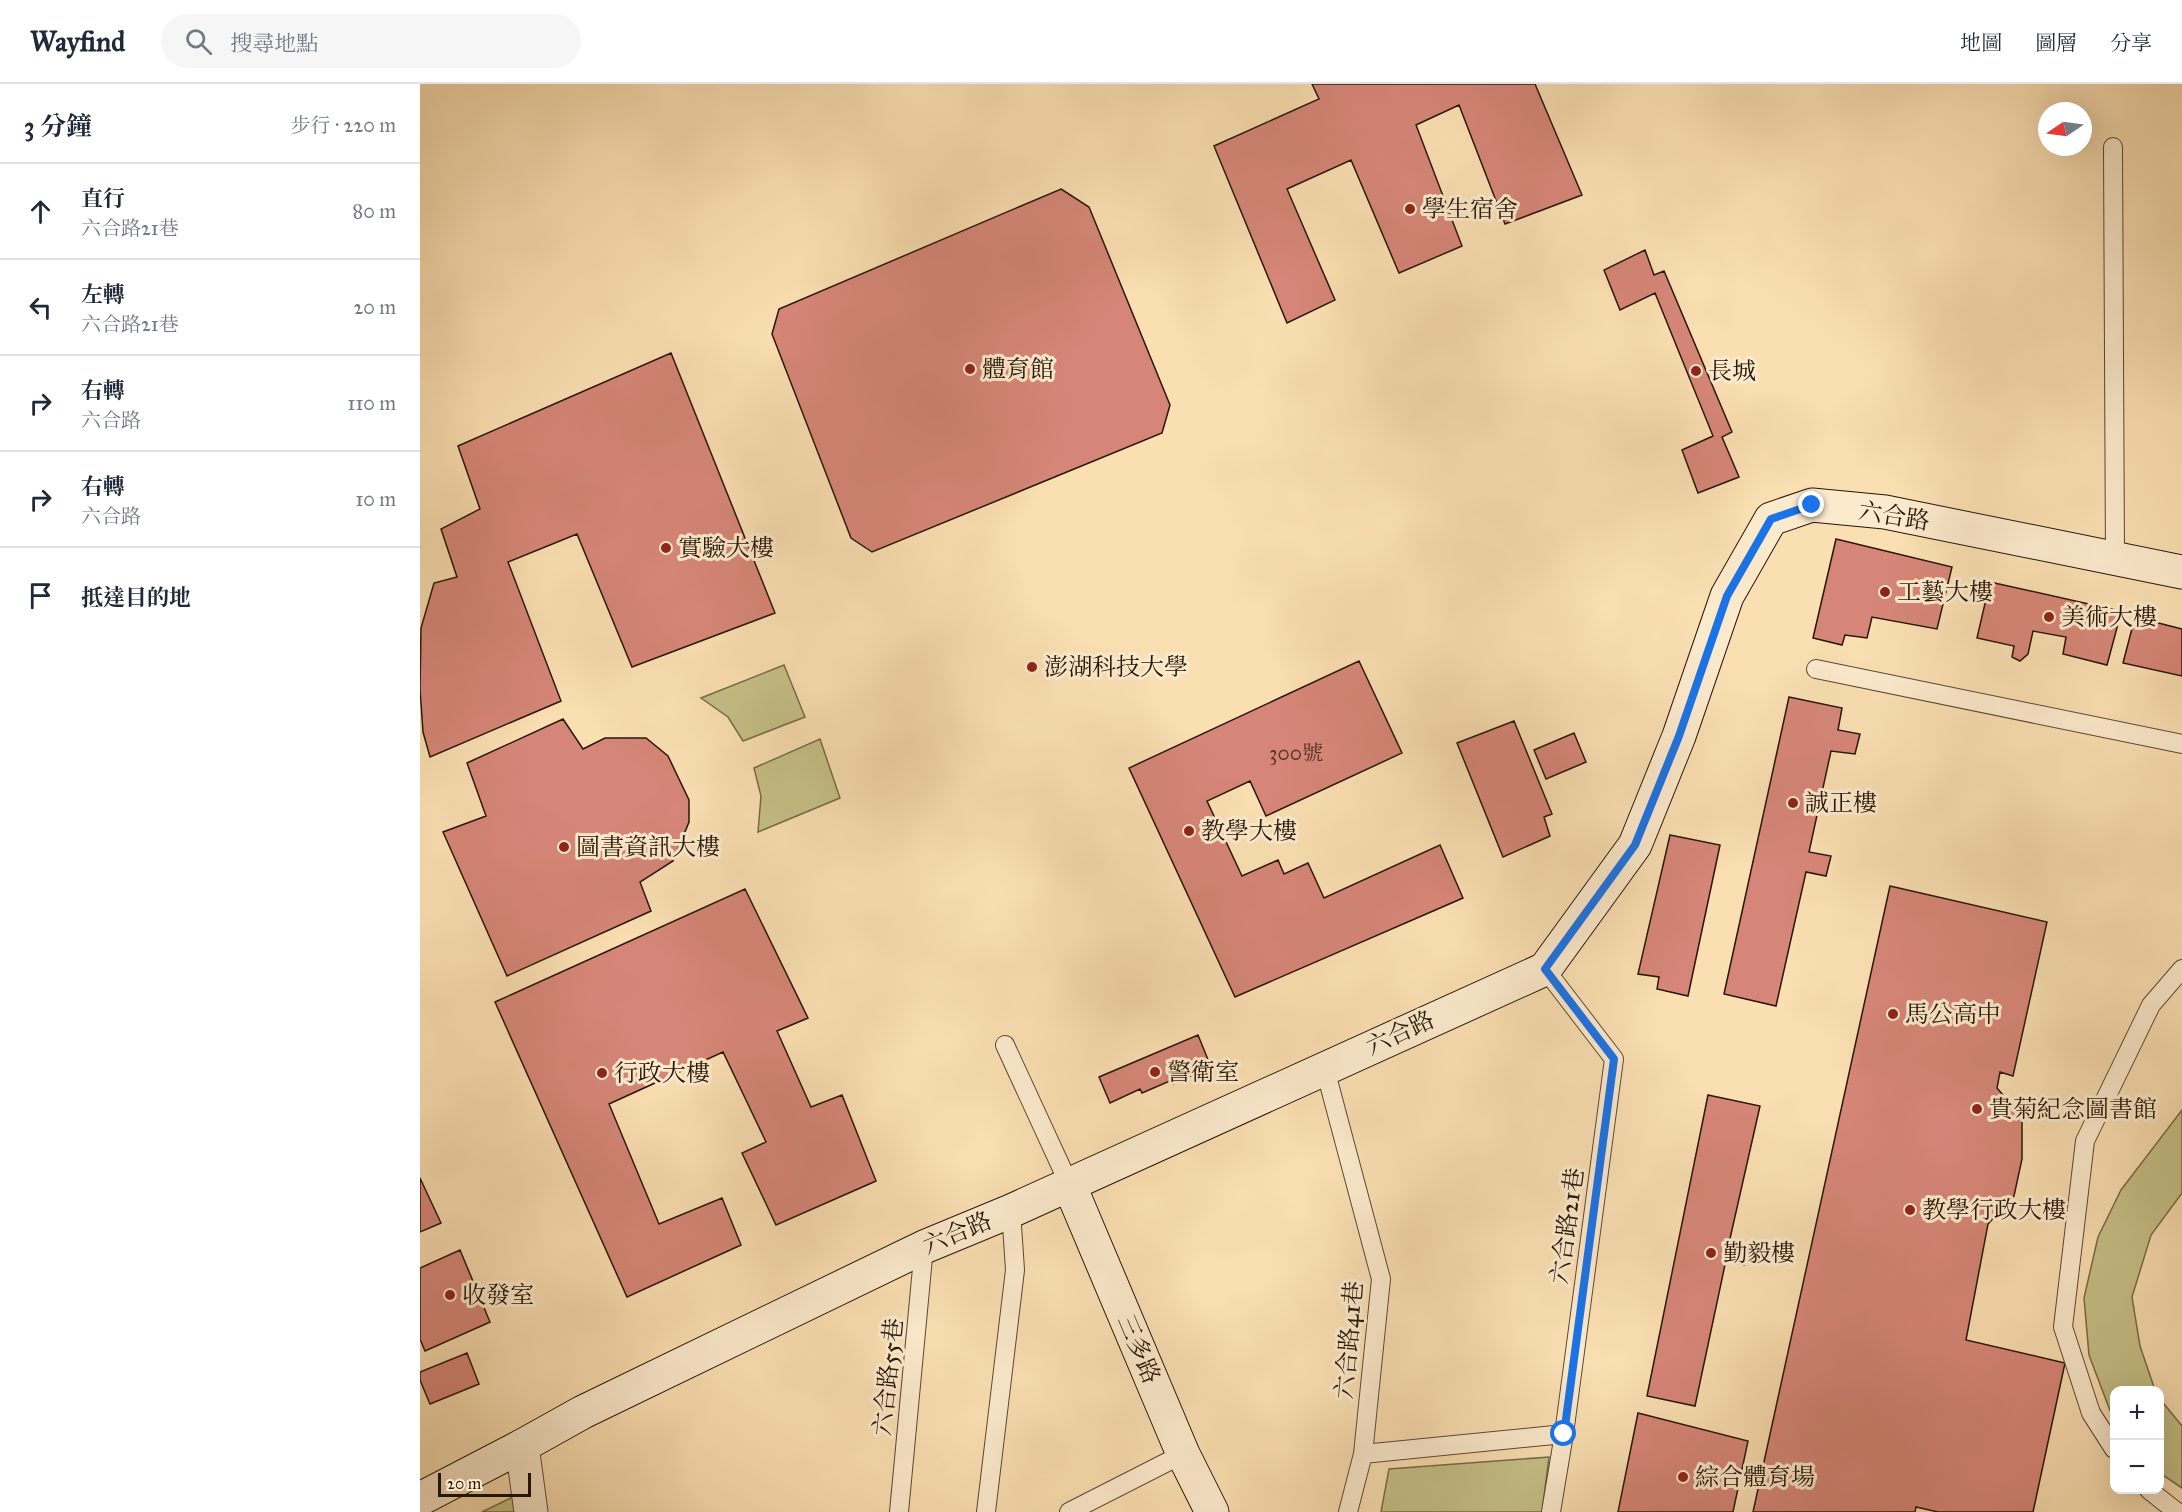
<!DOCTYPE html>
<html lang="zh-TW">
<meta charset="utf-8">
<style>
:root{--surface:#fff;--page:#f6f6f7;--text:#1f2937;--muted:#747a83;--line:#e0e1e3}
body{margin:0;font-family:"IM FELL Great Primer","Noto Serif TC",serif;background:var(--page);color:var(--text)}
.controls{position:absolute;right:18px;bottom:18px;display:grid;overflow:hidden;border-radius:12px;box-shadow:0 6px 24px #0002}
.controls button{width:54px;height:54px;display:grid;place-items:center;padding:0;border:0;border-bottom:2px solid var(--line);background:var(--surface);color:var(--text);font:30px sans-serif}
.compass{position:absolute;left:1618px;top:18px;width:54px;height:54px;border-radius:50%;background:var(--surface);box-shadow:0 6px 24px #0002;rotate:257deg}
.scale{position:absolute;left:18px;bottom:15px;width:93px;box-sizing:border-box;padding-left:6px;border:3px solid #281607;border-top:0;font-size:16px;line-height:21px;white-space:nowrap;color:#281607;-webkit-text-stroke:4px #fceacd;paint-order:stroke}
.stop{position:absolute;width:18px;height:18px;margin:-14px;border:4px solid #1a73e8;border-radius:50%;background:#fff}
.stop.end{background:#1a73e8;border-color:#fff;box-shadow:0 2px 6px #0008}
.list{margin:0;padding:0;list-style:none}
h2{display:flex;justify-content:space-between;align-items:center;height:78px;margin:0;padding:0 24px;font-size:26px}
h2 small{font-size:20px;font-weight:400;color:var(--muted)}
.list li{display:grid;grid-template-columns:39px 1fr auto;gap:18px;align-items:center;box-sizing:border-box;height:96px;padding:0 24px;border-top:2px solid var(--line)}
.list b{display:block;font-size:22px;white-space:nowrap}
.list p{margin:0;font-size:20px;white-space:nowrap;color:var(--muted)}
.list em{font-size:20px;font-style:normal;color:var(--muted)}
.icon{flex:none;width:33px;height:33px;fill:none;stroke:currentColor;stroke-width:2;stroke-linecap:round;stroke-linejoin:round}
.map{position:relative;flex:none;width:1762px;height:1428px;overflow:hidden}
header{display:flex;align-items:center;gap:36px;box-sizing:border-box;height:84px;padding:0 30px;background:var(--surface);border-bottom:2px solid var(--line)}
header strong{font-size:28px}
nav{display:flex;gap:33px;margin-inline-start:auto;font-size:21px}
.search{width:420px;height:54px;background:var(--page);display:flex;align-items:center;gap:15px;box-sizing:border-box;padding:0 21px;border-radius:33px;color:var(--muted);font-size:22px}
main{display:flex}
aside{flex:1;background:var(--surface)}
.map>svg:first-child{display:block}
.green{fill:#c6c087;stroke:#776b47;stroke-width:1.5}
.building{fill:#d68678;stroke:#281607;stroke-width:1.5}
.lines{fill:none;stroke-linecap:round;stroke-linejoin:round}
.lane-casing{stroke:#5c4832;stroke-width:20}
.street-casing{stroke:#5c4832;stroke-width:35}
.secondary-casing{stroke:#281607;stroke-width:35}
.lane{stroke:#fceacd;stroke-width:18}
.street{stroke:#fceacd;stroke-width:33}
.secondary{stroke:#fceacd;stroke-width:33}
.route{stroke:#1a73e8;stroke-width:8}
.poi-dot{fill:#8f2418;stroke:#fceacd;stroke-width:2}
.labels{text-anchor:middle;stroke-width:6;stroke-linejoin:round;paint-order:stroke}
.number-label{font-size:21px;fill:#543223}
.poi-label{font-size:24px;fill:#281607;stroke:#fceacd;text-anchor:start}
.street-label{font-size:24px;fill:#281607;stroke:#fceacd}
</style>
<header>
<strong>Wayfind</strong>
<div class="search"><svg class="icon" aria-label="search" viewBox="0 0 24 24"><circle cx="10" cy="10" r="6"/><path d="M15 15l6 6"/></svg>搜尋地點</div>
<nav><a>地圖</a><a>圖層</a><a>分享</a></nav>
</header>
<main>
<aside>
<h2>3 分鐘<small>步行 · 220 m</small></h2>
<ul class="list">
<li><svg class="icon" aria-label="ahead" viewBox="0 0 24 24"><path d="M12 20V5M6 11l6-6 6 6"/></svg><div><b>直行</b><p>六合路21巷</p></div><em>80 m</em></li>
<li><svg class="icon" aria-label="left" viewBox="0 0 24 24"><path d="M17 20v-9H6M10 6l-5 5 5 5"/></svg><div><b>左轉</b><p>六合路21巷</p></div><em>20 m</em></li>
<li><svg class="icon" aria-label="right" viewBox="0 0 24 24"><path d="M7 20v-9h11M14 6l5 5-5 5"/></svg><div><b>右轉</b><p>六合路</p></div><em>110 m</em></li>
<li><svg class="icon" aria-label="right" viewBox="0 0 24 24"><path d="M7 20v-9h11M14 6l5 5-5 5"/></svg><div><b>右轉</b><p>六合路</p></div><em>10 m</em></li>
<li><svg class="icon" aria-label="arrive" viewBox="0 0 24 24"><path d="M6 21V4h12l-3 4 3 4H6"/></svg><div><b>抵達目的地</b></div></li>
</ul>
</aside>
<div class="map">
<svg width="1762" height="1428" viewBox="0 0 1762 1428">
<rect width="100%" height="100%" fill="#fadfb2"/>
<filter id="stains"><feTurbulence type="fractalNoise" baseFrequency=".00333" numOctaves="4"/><feColorMatrix values="0 0 0 0 .2 0 0 0 0 .09 0 0 0 0 .02 0 0 0 .5 -.17"/></filter>
<radialGradient id="worn" r=".72"><stop offset=".6" stop-color="#630" stop-opacity="0"/><stop offset="1" stop-color="#630" stop-opacity=".3"/></radialGradient>
<path class="green" d="M364,581L385,633L323,657L308,633L281,614Z
M400,655L420,714L338,748L341,712L334,684Z
M1762,1026V1109L1731,1151L1712,1213L1720,1262L1735,1306H1694V1337L1669,1271L1664,1214L1678,1153L1701,1106Z
M1740,1315L1762,1342V1404L1740,1389Z
M1129,1373L1122,1428H961L969,1385Z
M99,1410L101,1428H62Z"/>
<path class="building" d="M892,0H1115L1162,111L1085,140L1039,21L996,41L1042,162L979,189L931,76L867,105L915,216L867,239L794,62L899,15Z
M641,105L669,123L750,321L742,349L452,468L431,454L352,250L359,225Z
M1225,166L1234,191L1244,187L1312,348L1302,353L1319,393L1278,409L1262,366L1293,352L1235,209L1200,226L1184,186Z
M251,269L355,529L212,583L157,450L88,478L141,617L10,673L3,648L0,605L1,544L14,499L37,493L21,445L60,425L38,362Z
M1416,455L1532,483L1517,545L1452,533L1447,554L1425,551L1422,561L1393,554Z
M1570,498L1696,526L1698,540L1687,581L1643,570L1646,553L1613,547L1608,570L1600,577L1592,573L1594,562L1557,554Z
M1715,533L1762,545V592L1703,579Z
M939,577L982,669L846,732L830,697L787,717L822,792L858,776L864,790L888,779L904,814L1020,761L1043,814L815,913L709,684Z
M1369,613L1422,624L1418,646L1440,650L1435,670L1411,667L1389,768L1411,772L1406,792L1386,788L1356,922L1304,910Z
M143,635L163,665L185,654H226L248,672L269,716V738L253,777L220,798L231,827L87,892L23,748L66,732L47,679Z
M1094,637L1132,730L1124,733L1130,752L1083,773L1037,659Z
M1154,649L1166,678L1126,695L1114,666Z
M1250,751L1300,761L1268,912L1237,905L1239,893L1218,890Z
M1470,802L1627,838L1593,992L1580,988L1577,1004L1602,1033V1075L1594,1112L1568,1140L1546,1256L1645,1279L1613,1428H1518L1496,1423L1495,1428H1333Z
M325,805L388,934L357,947L391,1023L422,1011L456,1097L356,1141L322,1069L346,1058L303,968L189,1020L239,1140L302,1114L321,1161L207,1213L75,918Z
M778,951L791,983L753,1000L752,996L722,1009L720,1005L690,1019L679,993Z
M1288,1011L1340,1022L1309,1159L1329,1162L1324,1181L1306,1176L1275,1322L1227,1312Z
M0,1094L21,1139L0,1148Z
M40,1166L70,1238L5,1267L0,1255V1184Z
M47,1269L59,1300L10,1320L0,1296V1288Z
M1218,1329L1328,1357L1313,1428H1198Z"/>
<g class="lines">
<defs>
<path id="lane" d="M1693,63L1695,475
M1396,585L1762,660
M1125,885L1194,975L1144,1350L1131,1428
M585,961L649,1100
M905,985L961,1195L943,1370L928,1428
M1694,1365L1671,1329L1643,1243L1665,1057L1731,921L1762,885
M943,1370L1144,1350
M1729,1406L1757,1428
M479,1428L504,1163
M566,1428L595,1186L591,1127
M649,1428L763,1370"/>
<path id="street" d="M102,1362L111,1428"/>
<path id="secondary" d="M649,1100L763,1370L792,1428
M0,1415L102,1362L163,1328L504,1163L591,1127L1125,885L1215,761L1259,652L1307,512L1351,435L1392,421L1465,428L1762,488"/>
</defs>
<use href="#lane" class="lane-casing"/>
<use href="#street" class="street-casing"/>
<use href="#secondary" class="secondary-casing"/>
<use href="#lane" class="lane"/>
<use href="#street" class="street"/>
<use href="#secondary" class="secondary"/>
</g>
<g class="lines">
<path class="route" d="M1144,1350L1194,975L1125,885L1215,761L1259,652L1307,512L1351,435L1392,421"/>
</g>
<g class="poi-dot">
<circle cx="990" cy="125" r="6"/>
<circle cx="550" cy="285" r="6"/>
<circle cx="1276" cy="287" r="6"/>
<circle cx="246" cy="464" r="6"/>
<circle cx="1465" cy="508" r="6"/>
<circle cx="1629" cy="533" r="6"/>
<circle cx="612" cy="583" r="6"/>
<circle cx="1373" cy="719" r="6"/>
<circle cx="769" cy="747" r="6"/>
<circle cx="144" cy="763" r="6"/>
<circle cx="1473" cy="930" r="6"/>
<circle cx="735" cy="988" r="6"/>
<circle cx="182" cy="989" r="6"/>
<circle cx="1557" cy="1025" r="6"/>
<circle cx="1490" cy="1126" r="6"/>
<circle cx="1291" cy="1169" r="6"/>
<circle cx="30" cy="1211" r="6"/>
<circle cx="1263" cy="1393" r="6"/>
</g>
<g class="labels">
<g class="number-label">
<text x="876" y="676">300號</text>
</g>
<g class="poi-label">
<text x="1002" y="133">學生宿舍</text>
<text x="562" y="293">體育館</text>
<text x="1288" y="295">長城</text>
<text x="258" y="472">實驗大樓</text>
<text x="1477" y="516">工藝大樓</text>
<text x="1641" y="541">美術大樓</text>
<text x="624" y="591">澎湖科技大學</text>
<text x="1385" y="727">誠正樓</text>
<text x="781" y="755">教學大樓</text>
<text x="156" y="771">圖書資訊大樓</text>
<text x="1485" y="938">馬公高中</text>
<text x="747" y="996">警衛室</text>
<text x="194" y="997">行政大樓</text>
<text x="1569" y="1033">貴菊紀念圖書館</text>
<text x="1502" y="1134">教學行政大樓</text>
<text x="1303" y="1177">勤毅樓</text>
<text x="42" y="1219">收發室</text>
<text x="1275" y="1401">綜合體育場</text>
</g>
<g class="street-label">
<text transform="translate(1474 432) rotate(9)" y="8">六合路</text>
<text transform="translate(980 949) rotate(-25)" y="8">六合路</text>
<text transform="translate(1147 1142) rotate(-82)" y="8">六合路21巷</text>
<text transform="translate(537 1149) rotate(-23)" y="8">六合路</text>
<text transform="translate(929 1256) rotate(-85)" y="8">六合路41巷</text>
<text transform="translate(719 1265) rotate(67)" y="8">三多路</text>
<text transform="translate(468 1293) rotate(-84)" y="8">六合路55巷</text>
</g>
</g>
<rect width="100%" height="100%" filter="url(#stains)"/>
<rect width="100%" height="100%" fill="url(#worn)"/>
</svg>
<div class="controls">
<button>+</button>
<button>−</button>
</div>
<svg class="compass" viewBox="-18 -18 36 36"><path d="M0-13l5 13h-10z" fill="#e53935"/><path d="M0 13l5-13h-10z" fill="#747a83"/></svg>
<div class="scale">20 m</div>
<div class="stop" style="left:1144px;top:1350px"></div>
<div class="stop end" style="left:1392px;top:421px"></div>
</div>
</main>
